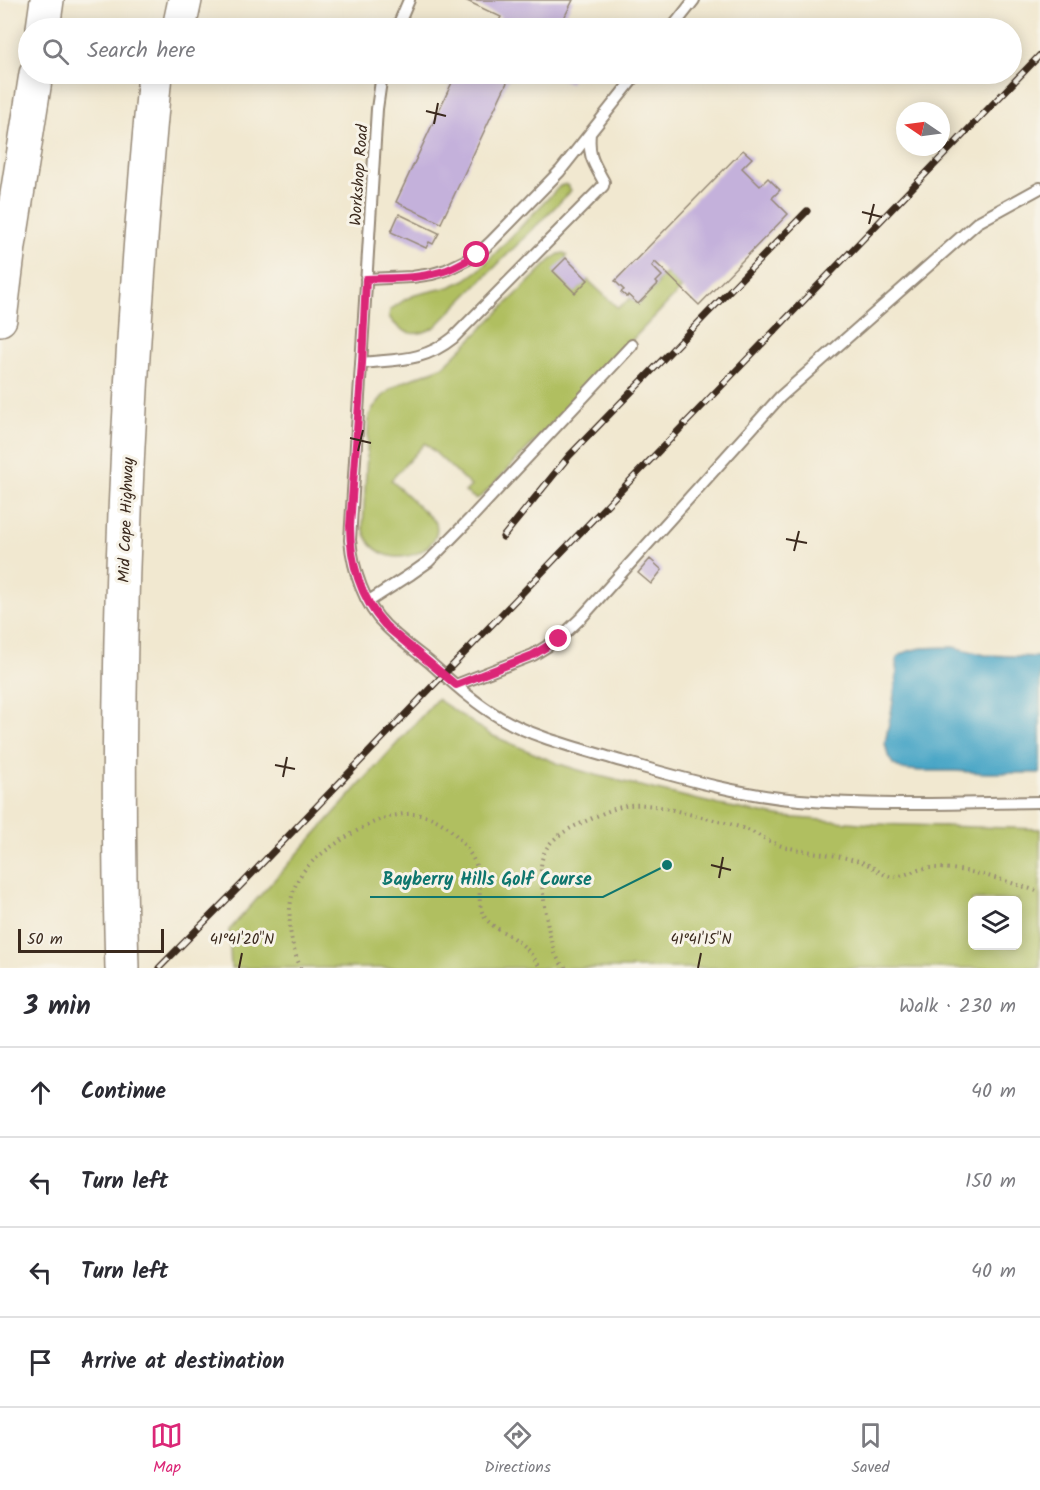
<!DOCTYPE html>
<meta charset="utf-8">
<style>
:root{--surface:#fff;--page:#f2f2f3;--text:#2b2b33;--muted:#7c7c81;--line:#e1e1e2;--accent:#db2777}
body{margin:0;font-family:Kalam,sans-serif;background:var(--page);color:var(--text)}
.controls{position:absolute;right:18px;bottom:18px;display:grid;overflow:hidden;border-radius:9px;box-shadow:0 3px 15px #0003}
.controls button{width:54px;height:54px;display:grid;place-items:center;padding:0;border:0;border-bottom:2px solid var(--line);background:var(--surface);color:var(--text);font:30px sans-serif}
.compass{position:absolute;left:896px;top:102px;width:54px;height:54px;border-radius:50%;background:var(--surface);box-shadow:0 3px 15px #0003;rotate:283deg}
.scale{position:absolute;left:18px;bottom:15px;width:146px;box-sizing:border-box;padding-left:6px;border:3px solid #3b2a1e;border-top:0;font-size:16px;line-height:21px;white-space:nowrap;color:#3b2a1e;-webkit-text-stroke:4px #f7f3e8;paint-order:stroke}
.stop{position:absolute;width:18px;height:18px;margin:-14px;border:4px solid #db2777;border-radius:50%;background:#fff}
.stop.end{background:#db2777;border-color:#fff;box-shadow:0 2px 6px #0008}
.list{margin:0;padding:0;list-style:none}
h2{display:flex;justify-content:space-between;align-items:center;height:78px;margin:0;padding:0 24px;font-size:26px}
h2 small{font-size:20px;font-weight:400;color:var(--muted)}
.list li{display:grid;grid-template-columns:39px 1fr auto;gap:18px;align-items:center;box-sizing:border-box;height:90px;padding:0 24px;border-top:2px solid var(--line)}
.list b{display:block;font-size:22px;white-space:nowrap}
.list em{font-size:20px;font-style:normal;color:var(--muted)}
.icon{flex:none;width:33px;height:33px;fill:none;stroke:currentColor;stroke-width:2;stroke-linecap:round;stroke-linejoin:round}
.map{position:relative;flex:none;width:1040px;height:968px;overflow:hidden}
.search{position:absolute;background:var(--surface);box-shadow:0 3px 15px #0003;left:18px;right:18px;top:18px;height:66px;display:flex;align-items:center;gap:15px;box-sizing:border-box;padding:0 21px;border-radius:33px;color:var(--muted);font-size:22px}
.sheet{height:438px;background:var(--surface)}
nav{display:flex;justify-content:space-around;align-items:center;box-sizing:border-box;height:84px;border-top:2px solid var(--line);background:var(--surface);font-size:16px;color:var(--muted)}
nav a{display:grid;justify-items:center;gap:3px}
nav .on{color:var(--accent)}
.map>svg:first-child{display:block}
.green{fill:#b0bf61;stroke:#767440;stroke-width:1.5;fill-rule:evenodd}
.water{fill:#47a5c6;stroke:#416872;stroke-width:1.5}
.building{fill:#c4b1db}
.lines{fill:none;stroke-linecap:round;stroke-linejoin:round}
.lane-casing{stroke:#968977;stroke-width:14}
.highway-casing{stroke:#968977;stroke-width:36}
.path{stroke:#968977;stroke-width:4;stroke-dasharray:1.5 4.5;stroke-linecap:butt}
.lane{stroke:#fff;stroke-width:10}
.highway{stroke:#fff;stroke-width:33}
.rail-casing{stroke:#3b2a1e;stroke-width:7}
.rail{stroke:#f7f3e8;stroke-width:4.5;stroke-dasharray:14;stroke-linecap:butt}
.route{stroke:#db2777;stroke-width:8}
.ticks{fill:none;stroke:#3b2a1e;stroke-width:2}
.labels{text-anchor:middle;stroke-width:6;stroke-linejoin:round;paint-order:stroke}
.street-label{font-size:16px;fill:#3b2a1e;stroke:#f7f3e8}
.ticks-label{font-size:15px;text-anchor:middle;fill:#3b2a1e;stroke:#f7f3e8;stroke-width:6;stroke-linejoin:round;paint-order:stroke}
.leader{fill:none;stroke:#0f766e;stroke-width:2}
.callout-dot{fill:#0f766e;stroke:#f7f3e8;stroke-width:2}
.callout-label{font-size:18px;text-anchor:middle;font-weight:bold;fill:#0f766e;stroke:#f7f3e8;stroke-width:6;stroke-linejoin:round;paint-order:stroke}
</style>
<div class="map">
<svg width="1040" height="968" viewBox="0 0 1040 968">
<rect width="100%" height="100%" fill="#f7f3e8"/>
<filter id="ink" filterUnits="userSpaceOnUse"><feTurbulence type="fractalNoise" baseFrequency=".0167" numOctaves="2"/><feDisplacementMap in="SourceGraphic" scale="12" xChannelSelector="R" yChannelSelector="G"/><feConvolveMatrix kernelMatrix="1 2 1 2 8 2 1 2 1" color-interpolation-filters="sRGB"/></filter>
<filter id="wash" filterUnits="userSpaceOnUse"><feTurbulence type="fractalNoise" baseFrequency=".008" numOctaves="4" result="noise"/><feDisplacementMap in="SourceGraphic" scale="24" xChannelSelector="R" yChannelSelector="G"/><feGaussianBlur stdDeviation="1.35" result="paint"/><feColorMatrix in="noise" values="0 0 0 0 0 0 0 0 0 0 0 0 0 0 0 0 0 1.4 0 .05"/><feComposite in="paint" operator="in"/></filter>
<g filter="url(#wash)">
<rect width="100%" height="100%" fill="#f1e8d0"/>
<path class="green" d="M566,184L571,190L569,193L435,327C416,338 402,335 389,317L390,310L406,299L415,295L449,287L465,280L479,270L560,186Z
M564,253L567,255L566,258L575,292L588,280L618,308L631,298L638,304L658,284L656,282L662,276L667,273L682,288L482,496L476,499L465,492L471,486L425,443L391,480L436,523C445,555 375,578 363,527L369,416L373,408L383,396L391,389L401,383L444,366L553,258L559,254Z
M437,699L491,735L559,764L595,775L719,805L783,817L873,824L1040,829V968H231L229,930ZM1018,900V946H972V900Z"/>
<path class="water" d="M954,647L985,655L1040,657V773H985L955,771H920L901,769L893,764L888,756L885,743L892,708L897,673L896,666L897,657C913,645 935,648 954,647Z"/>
<g id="blocks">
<path class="building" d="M465,0H573L559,28H524L518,26L516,28H495L501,17Z
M456,74H511L441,223L396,202Z
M551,74H574L570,83Z
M743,150L752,158L742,168L760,186L768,178L780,190L772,198L788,214L699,305L655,262L652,266L662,276L656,282L658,284L638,304L628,295L627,297L621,292L624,290L615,281Z
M399,214L439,233L433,244L429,242L426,248L391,232Z
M566,258L588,280L575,293L553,271Z
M650,559L662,570L651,584L638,573Z"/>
</g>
</g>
<g filter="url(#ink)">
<use href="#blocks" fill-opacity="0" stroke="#968977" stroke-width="1.5"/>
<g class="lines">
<defs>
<path id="lane" d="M397,28L409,0
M672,28L694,0
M382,74L377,109L350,540C353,570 364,605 386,626C399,639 414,650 428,661C451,681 473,702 499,717C535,738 575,747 614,759C675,776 736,795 800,800C879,807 960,803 1040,802
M366,279L412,277L432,274L446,270L477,255L491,242L560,171L637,74
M362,363C398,359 423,362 453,338L603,186L604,182C593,162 588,156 590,133
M369,601L411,574L428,562L469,520L632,345
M456,685L533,655L559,639L582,617L780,397L978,222L1040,188"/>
<path id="highway" d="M43,28L47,0
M179,28L185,0
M0,319L9,246L36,74
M122,968C113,670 127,370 155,74"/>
</defs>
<use href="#lane" class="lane-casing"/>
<use href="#highway" class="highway-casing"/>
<path class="path" d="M301,968C289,944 285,909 296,884C303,867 319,855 334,845C366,824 406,800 443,824C457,833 477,859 479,875C481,888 477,904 484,916C490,926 503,931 513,938C524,945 534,956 540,968
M566,968C550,958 547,918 544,900C538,862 537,845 575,826C593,818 611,808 630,805C652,803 672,810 693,815C710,819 728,823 745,829C758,834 769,842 782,846C808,853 836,854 862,862C871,865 878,872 886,875C900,881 914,868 930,868C967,867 1005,881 1040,892"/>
<use href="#lane" class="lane"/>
<use href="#highway" class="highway"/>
<defs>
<path id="rail" d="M503,537L569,456L807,211
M159,968L243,883L1040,55"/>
</defs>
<use href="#rail" class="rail-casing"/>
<use href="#rail" class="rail"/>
</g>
</g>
<g class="lines" filter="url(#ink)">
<path class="route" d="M477,255C467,260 457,266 447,270C422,279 393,278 366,279L362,363L350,526C350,561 360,598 385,625C391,631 399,637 406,643C423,657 439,671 456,685L533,655L559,639"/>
</g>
<path class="ticks" d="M426,111L446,116M434,124L438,103M862,212L882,217M869,224L874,204M350,438L371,443M358,451L363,430M786,539L807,543M794,551L799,531M275,765L295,769M283,777L287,757M711,865L731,870M719,878L723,857M239,968L242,953M698,968L701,953"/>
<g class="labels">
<g class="street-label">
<text transform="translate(358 175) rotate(-86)" y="6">Workshop Road</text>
<text transform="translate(125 520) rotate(-88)" y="6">Mid Cape Highway</text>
</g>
</g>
<g class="ticks-label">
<text x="242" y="944">41°41'20"N</text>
<text x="701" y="944">41°41'15"N</text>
</g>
<path class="leader" d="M667 865L603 897H370"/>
<circle class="callout-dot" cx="667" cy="865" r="6"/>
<g class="callout-label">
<text x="487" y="885">Bayberry Hills Golf Course</text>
</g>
</svg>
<div class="controls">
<button><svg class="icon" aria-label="layers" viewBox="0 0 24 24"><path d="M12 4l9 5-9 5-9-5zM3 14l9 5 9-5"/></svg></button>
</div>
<svg class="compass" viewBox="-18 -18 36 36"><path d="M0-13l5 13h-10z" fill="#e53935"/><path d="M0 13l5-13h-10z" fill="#7c7c81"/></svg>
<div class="scale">50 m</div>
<div class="stop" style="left:477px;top:255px"></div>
<div class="stop end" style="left:559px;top:639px"></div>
<div class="search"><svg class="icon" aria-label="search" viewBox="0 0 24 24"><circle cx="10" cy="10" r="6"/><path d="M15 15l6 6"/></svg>Search here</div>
</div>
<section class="sheet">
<h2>3 min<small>Walk · 230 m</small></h2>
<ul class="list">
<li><svg class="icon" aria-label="ahead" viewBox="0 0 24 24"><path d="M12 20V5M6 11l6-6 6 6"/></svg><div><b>Continue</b></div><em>40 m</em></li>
<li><svg class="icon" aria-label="left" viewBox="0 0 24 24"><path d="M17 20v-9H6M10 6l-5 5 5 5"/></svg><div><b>Turn left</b></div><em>150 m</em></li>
<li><svg class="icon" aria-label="left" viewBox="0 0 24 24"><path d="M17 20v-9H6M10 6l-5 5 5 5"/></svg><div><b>Turn left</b></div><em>40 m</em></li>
<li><svg class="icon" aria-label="arrive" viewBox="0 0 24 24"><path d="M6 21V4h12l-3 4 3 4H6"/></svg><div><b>Arrive at destination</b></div></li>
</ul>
</section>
<nav>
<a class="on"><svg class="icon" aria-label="map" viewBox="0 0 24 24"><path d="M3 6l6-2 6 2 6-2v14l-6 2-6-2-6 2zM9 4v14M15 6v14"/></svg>Map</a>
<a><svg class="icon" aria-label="directions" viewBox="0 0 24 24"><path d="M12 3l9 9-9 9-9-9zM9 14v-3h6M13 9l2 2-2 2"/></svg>Directions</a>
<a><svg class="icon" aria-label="saved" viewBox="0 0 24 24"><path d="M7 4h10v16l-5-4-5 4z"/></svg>Saved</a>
</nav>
